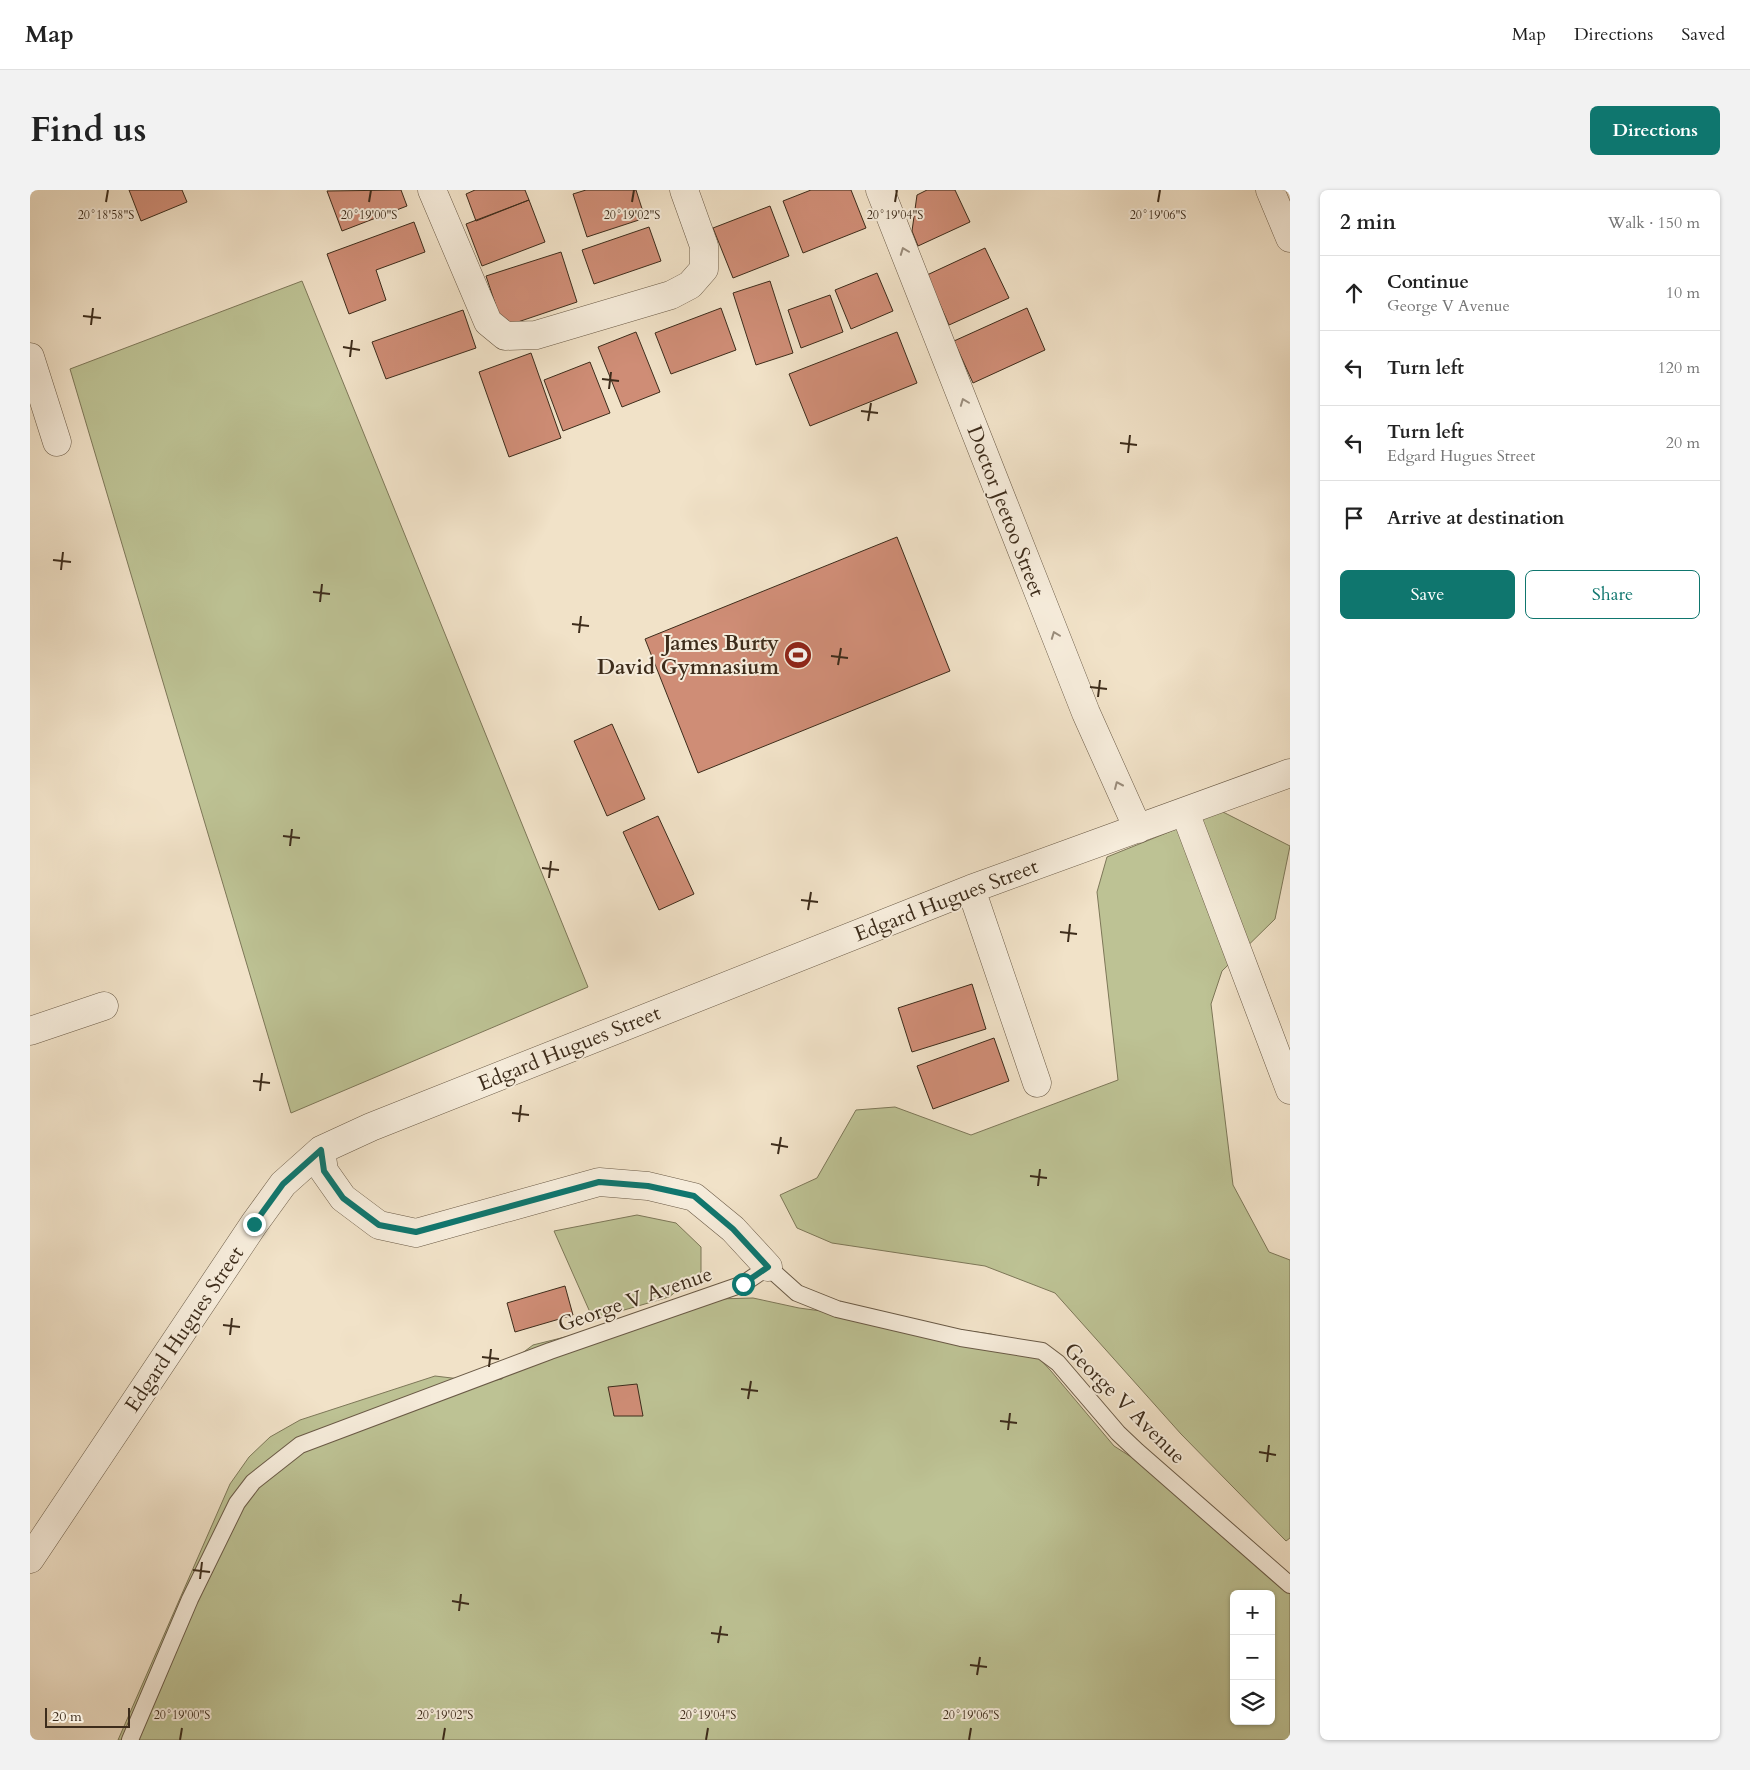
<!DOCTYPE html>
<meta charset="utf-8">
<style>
:root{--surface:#fff;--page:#f2f2f2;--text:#222;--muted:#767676;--line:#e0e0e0;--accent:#0f766e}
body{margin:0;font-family:Cardo,serif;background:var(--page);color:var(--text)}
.controls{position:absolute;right:15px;bottom:15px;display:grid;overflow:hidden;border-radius:8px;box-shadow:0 1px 4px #0004}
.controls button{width:45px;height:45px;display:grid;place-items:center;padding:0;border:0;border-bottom:1px solid var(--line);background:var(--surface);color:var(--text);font:25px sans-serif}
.scale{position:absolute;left:15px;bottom:12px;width:85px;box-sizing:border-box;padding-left:5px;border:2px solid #3d2c1b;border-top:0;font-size:14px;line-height:18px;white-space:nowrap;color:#3d2c1b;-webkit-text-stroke:4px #f6ecdb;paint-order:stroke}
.stop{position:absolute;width:15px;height:15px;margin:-11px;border:4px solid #0f766e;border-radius:50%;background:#fff}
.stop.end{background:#0f766e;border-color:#fff;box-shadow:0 1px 5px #0008}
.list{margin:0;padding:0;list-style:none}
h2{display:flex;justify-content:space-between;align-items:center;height:65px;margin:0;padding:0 20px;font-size:21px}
h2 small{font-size:16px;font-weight:400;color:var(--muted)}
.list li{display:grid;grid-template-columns:32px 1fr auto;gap:15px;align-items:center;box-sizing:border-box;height:75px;padding:0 20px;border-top:1px solid var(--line)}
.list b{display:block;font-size:19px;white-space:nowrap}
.list p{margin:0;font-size:16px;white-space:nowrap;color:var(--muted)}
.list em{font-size:16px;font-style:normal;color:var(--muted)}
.actions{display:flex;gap:10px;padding:15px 20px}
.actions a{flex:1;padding:11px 0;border:1px solid var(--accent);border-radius:8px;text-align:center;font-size:18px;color:var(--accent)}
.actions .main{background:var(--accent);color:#fff}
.icon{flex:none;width:28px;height:28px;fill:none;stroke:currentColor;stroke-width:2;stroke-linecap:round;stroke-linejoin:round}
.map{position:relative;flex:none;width:1260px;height:1550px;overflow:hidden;border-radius:8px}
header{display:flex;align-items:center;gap:30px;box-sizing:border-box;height:70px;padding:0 25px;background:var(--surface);border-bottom:1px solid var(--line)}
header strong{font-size:24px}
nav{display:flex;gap:28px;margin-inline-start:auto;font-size:18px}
.intro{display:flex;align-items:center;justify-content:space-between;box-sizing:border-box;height:120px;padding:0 30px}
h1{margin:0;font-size:35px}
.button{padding:12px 22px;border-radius:8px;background:var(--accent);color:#fff;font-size:18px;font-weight:700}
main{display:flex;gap:30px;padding:0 30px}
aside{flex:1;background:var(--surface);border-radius:8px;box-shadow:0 1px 4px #0004}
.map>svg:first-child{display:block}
.green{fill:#bdc294;stroke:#7d7758;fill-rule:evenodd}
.building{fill:#cf8d76;stroke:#3d2c1b}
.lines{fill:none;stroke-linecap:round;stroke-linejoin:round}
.service-casing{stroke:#6a5a46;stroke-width:18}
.minor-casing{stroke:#6a5a46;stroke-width:29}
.service{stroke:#f6ecdb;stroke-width:16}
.minor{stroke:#f6ecdb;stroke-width:28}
.oneway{stroke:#9a8c7b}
.route{stroke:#0f766e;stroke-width:6}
.ticks{fill:none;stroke:#3d2c1b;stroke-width:2}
.labels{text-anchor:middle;stroke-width:4;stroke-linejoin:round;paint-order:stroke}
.street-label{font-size:21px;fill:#3d2c1b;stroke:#f6ecdb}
.poi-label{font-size:21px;font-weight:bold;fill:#3d2c1b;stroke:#f6ecdb;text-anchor:end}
.ticks-label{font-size:12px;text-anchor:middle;fill:#3d2c1b;stroke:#f6ecdb;stroke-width:4;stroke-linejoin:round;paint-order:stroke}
</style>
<header>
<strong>Map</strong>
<nav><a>Map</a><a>Directions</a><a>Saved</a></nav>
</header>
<div class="intro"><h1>Find us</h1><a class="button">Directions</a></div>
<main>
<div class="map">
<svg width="1260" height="1550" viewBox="0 0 1260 1550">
<rect width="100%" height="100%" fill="#f1e2c8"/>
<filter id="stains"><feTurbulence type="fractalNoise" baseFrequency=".004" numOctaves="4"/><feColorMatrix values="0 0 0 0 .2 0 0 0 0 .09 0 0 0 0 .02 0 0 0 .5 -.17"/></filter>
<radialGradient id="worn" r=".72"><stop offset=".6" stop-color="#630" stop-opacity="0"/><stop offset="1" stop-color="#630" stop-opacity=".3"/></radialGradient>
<path class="green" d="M272,91L558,797L261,923L40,179Z
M1191,621L1260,656L1245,729L1192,781L1181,814L1203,995L1239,1062L1260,1070V1348L1256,1351L1151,1244L1025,1103L955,1076L802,1053L767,1038L750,1005L787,988L826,920L865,917L941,945L1088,890L1067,702L1077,667Z
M607,1025L646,1033L671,1057V1082L639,1107L563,1129L524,1041Z
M723,1108L769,1118L961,1144L995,1153L1021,1181L1084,1256L1192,1325L1224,1353L1260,1389V1550H88L200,1294L219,1267L240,1247L270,1230L405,1186L455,1192L472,1189L491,1164L503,1155L687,1109ZM1204,1404H1241V1531H1204Z"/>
<path class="building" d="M99,0H152L157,12L111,31Z
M371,0L377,16L312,41L297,1Z
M445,0H495L499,10L446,31L436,4Z
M556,0H606L615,28L557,47L543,4Z
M781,0H821L836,38L773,63L753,11Z
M897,0H925L940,32L888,56L882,41L887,5Z
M499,10L515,52L452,76L436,34Z
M740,16L759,66L703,88L683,38Z
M384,32L395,62L346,80L356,110L319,124L297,64Z
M619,37L631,71L564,94L552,60Z
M955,58L979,108L919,135L897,85Z
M531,62L547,112L473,137L456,86Z
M847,83L863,121L821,139L805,100Z
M740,91L763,163L726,175L703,103Z
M800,105L813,142L771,158L758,120Z
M691,118L706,160L641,184L625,143Z
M997,118L1015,160L943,193L924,151Z
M433,120L446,158L356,189L342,152Z
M606,142L630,202L592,217L568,157Z
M867,142L887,193L780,236L759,184Z
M501,163L531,248L479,267L449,182Z
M560,172L580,223L533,241L514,190Z
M867,347L920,481L668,583L615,449Z
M582,534L615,609L577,626L544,551Z
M628,626L664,704L629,720L593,642Z
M942,794L956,839L882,862L868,818Z
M964,848L979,891L903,919L887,876Z
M535,1096L543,1125L485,1142L477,1113Z
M607,1194L613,1226H584L578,1197Z"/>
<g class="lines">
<defs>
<path id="service" d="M100,1550L160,1409L207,1313L223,1292L270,1255L520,1161L713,1094L738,1077L767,1103L807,1119L931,1148L1012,1161L1028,1173L1088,1243L1107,1261L1260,1395"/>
<path id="minor" d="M402,0L458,132L475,146L506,145L641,105L660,95L674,79V56L654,0
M850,0L1056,523L1108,639
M1240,0L1260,48
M0,167L27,252
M1155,622L1260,900
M941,699L1007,893
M0,841L74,816
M291,960L294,981L313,1008L349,1035L386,1043L569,992L618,996L664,1007L703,1039L738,1077
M0,1369L224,1034L253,994L291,960L341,937L941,699L1260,583"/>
</defs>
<use href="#service" class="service-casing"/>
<use href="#minor" class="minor-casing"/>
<use href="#service" class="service"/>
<use href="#minor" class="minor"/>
</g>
<defs><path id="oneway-chevron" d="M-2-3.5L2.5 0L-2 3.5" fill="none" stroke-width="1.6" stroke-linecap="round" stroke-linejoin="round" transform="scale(1.25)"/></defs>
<g class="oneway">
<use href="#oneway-chevron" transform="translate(874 61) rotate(-111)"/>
<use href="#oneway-chevron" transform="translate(934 212) rotate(-111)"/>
<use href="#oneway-chevron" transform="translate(1025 445) rotate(-111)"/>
<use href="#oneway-chevron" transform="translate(1088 595) rotate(-114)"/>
</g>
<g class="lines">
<path class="route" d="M224,1034L253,994L291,960L294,981L313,1008L349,1035L386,1042L569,992L618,996L664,1006L703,1039L738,1077L713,1094"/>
</g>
<path class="ticks" d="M76,12L78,0M339,12L341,0M602,12L604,0M865,12L867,0M1128,12L1130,0M53,126L71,128M61,135L63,118M313,157L330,160M320,167L322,150M572,189L589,191M579,199L581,182M831,221L848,223M838,231L841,213M1090,253L1107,255M1098,263L1100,245M23,370L41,372M31,380L33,362M283,402L300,404M290,412L292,394M542,434L559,436M549,443L551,426M801,466L818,468M808,475L811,458M1060,497L1077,499M1068,507L1070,490M253,646L270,648M260,656L262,639M512,678L529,680M519,688L521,671M771,710L788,712M778,720L781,702M1030,742L1047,744M1038,752L1040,734M223,891L240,893M230,901L232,883M482,923L499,925M489,932L491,915M741,954L758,957M748,964L751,947M1000,986L1017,988M1008,996L1010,979M193,1135L210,1137M200,1145L202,1128M452,1167L469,1169M459,1177L461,1159M711,1199L728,1201M718,1209L721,1191M970,1231L987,1233M978,1240L980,1223M1229,1262L1246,1265M1237,1272L1239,1255M163,1380L180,1382M170,1389L172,1372M422,1411L439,1414M429,1421L431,1404M681,1443L698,1445M688,1453L691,1436M940,1475L957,1477M947,1485L950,1467M150,1550L152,1538M413,1550L415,1538M676,1550L678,1538M939,1550L941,1538"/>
<defs>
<symbol id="stadium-disc" viewBox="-11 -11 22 22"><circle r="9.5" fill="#8f2418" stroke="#f6ecdb"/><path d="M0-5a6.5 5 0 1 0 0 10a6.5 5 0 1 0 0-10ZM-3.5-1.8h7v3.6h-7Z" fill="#fff"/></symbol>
</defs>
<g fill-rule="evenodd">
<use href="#stadium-disc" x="752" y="449" width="32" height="32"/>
</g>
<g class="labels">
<g class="street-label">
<text transform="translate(976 321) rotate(69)" y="7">Doctor Jeetoo Street</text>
<text transform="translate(916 710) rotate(-21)" y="7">Edgard Hugues Street</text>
<text transform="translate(539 858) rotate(-22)" y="7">Edgard Hugues Street</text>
<text transform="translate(605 1109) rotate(-19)" y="7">George V Avenue</text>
<text transform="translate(154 1139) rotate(-56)" y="7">Edgard Hugues Street</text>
<text transform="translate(1095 1213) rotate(45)" y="7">George V Avenue</text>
</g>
<g class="poi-label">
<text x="749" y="460">James Burty<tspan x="749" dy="24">David Gymnasium</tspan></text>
</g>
</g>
<g class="ticks-label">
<text x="76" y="29">20°18'58"S</text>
<text x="339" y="29">20°19'00"S</text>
<text x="602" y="29">20°19'02"S</text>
<text x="865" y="29">20°19'04"S</text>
<text x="1128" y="29">20°19'06"S</text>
<text x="152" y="1529">20°19'00"S</text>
<text x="415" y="1529">20°19'02"S</text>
<text x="678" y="1529">20°19'04"S</text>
<text x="941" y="1529">20°19'06"S</text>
</g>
<rect width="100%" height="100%" filter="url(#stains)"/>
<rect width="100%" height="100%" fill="url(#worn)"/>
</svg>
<div class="controls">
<button>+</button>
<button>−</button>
<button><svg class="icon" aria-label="layers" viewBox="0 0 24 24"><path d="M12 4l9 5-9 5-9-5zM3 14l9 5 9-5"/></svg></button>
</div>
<div class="scale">20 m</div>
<div class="stop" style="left:713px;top:1094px"></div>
<div class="stop end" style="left:224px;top:1034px"></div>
</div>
<aside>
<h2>2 min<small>Walk · 150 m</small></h2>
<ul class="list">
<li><svg class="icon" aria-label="ahead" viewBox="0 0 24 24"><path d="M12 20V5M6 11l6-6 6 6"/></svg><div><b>Continue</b><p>George V Avenue</p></div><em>10 m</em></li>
<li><svg class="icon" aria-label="left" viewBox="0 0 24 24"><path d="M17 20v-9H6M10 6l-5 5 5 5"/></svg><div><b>Turn left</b></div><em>120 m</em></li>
<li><svg class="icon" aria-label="left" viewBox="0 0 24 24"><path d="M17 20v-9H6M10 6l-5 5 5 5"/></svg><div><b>Turn left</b><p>Edgard Hugues Street</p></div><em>20 m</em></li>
<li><svg class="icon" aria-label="arrive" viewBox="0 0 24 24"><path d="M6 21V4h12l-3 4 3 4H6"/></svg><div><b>Arrive at destination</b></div></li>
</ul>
<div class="actions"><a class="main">Save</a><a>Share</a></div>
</aside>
</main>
